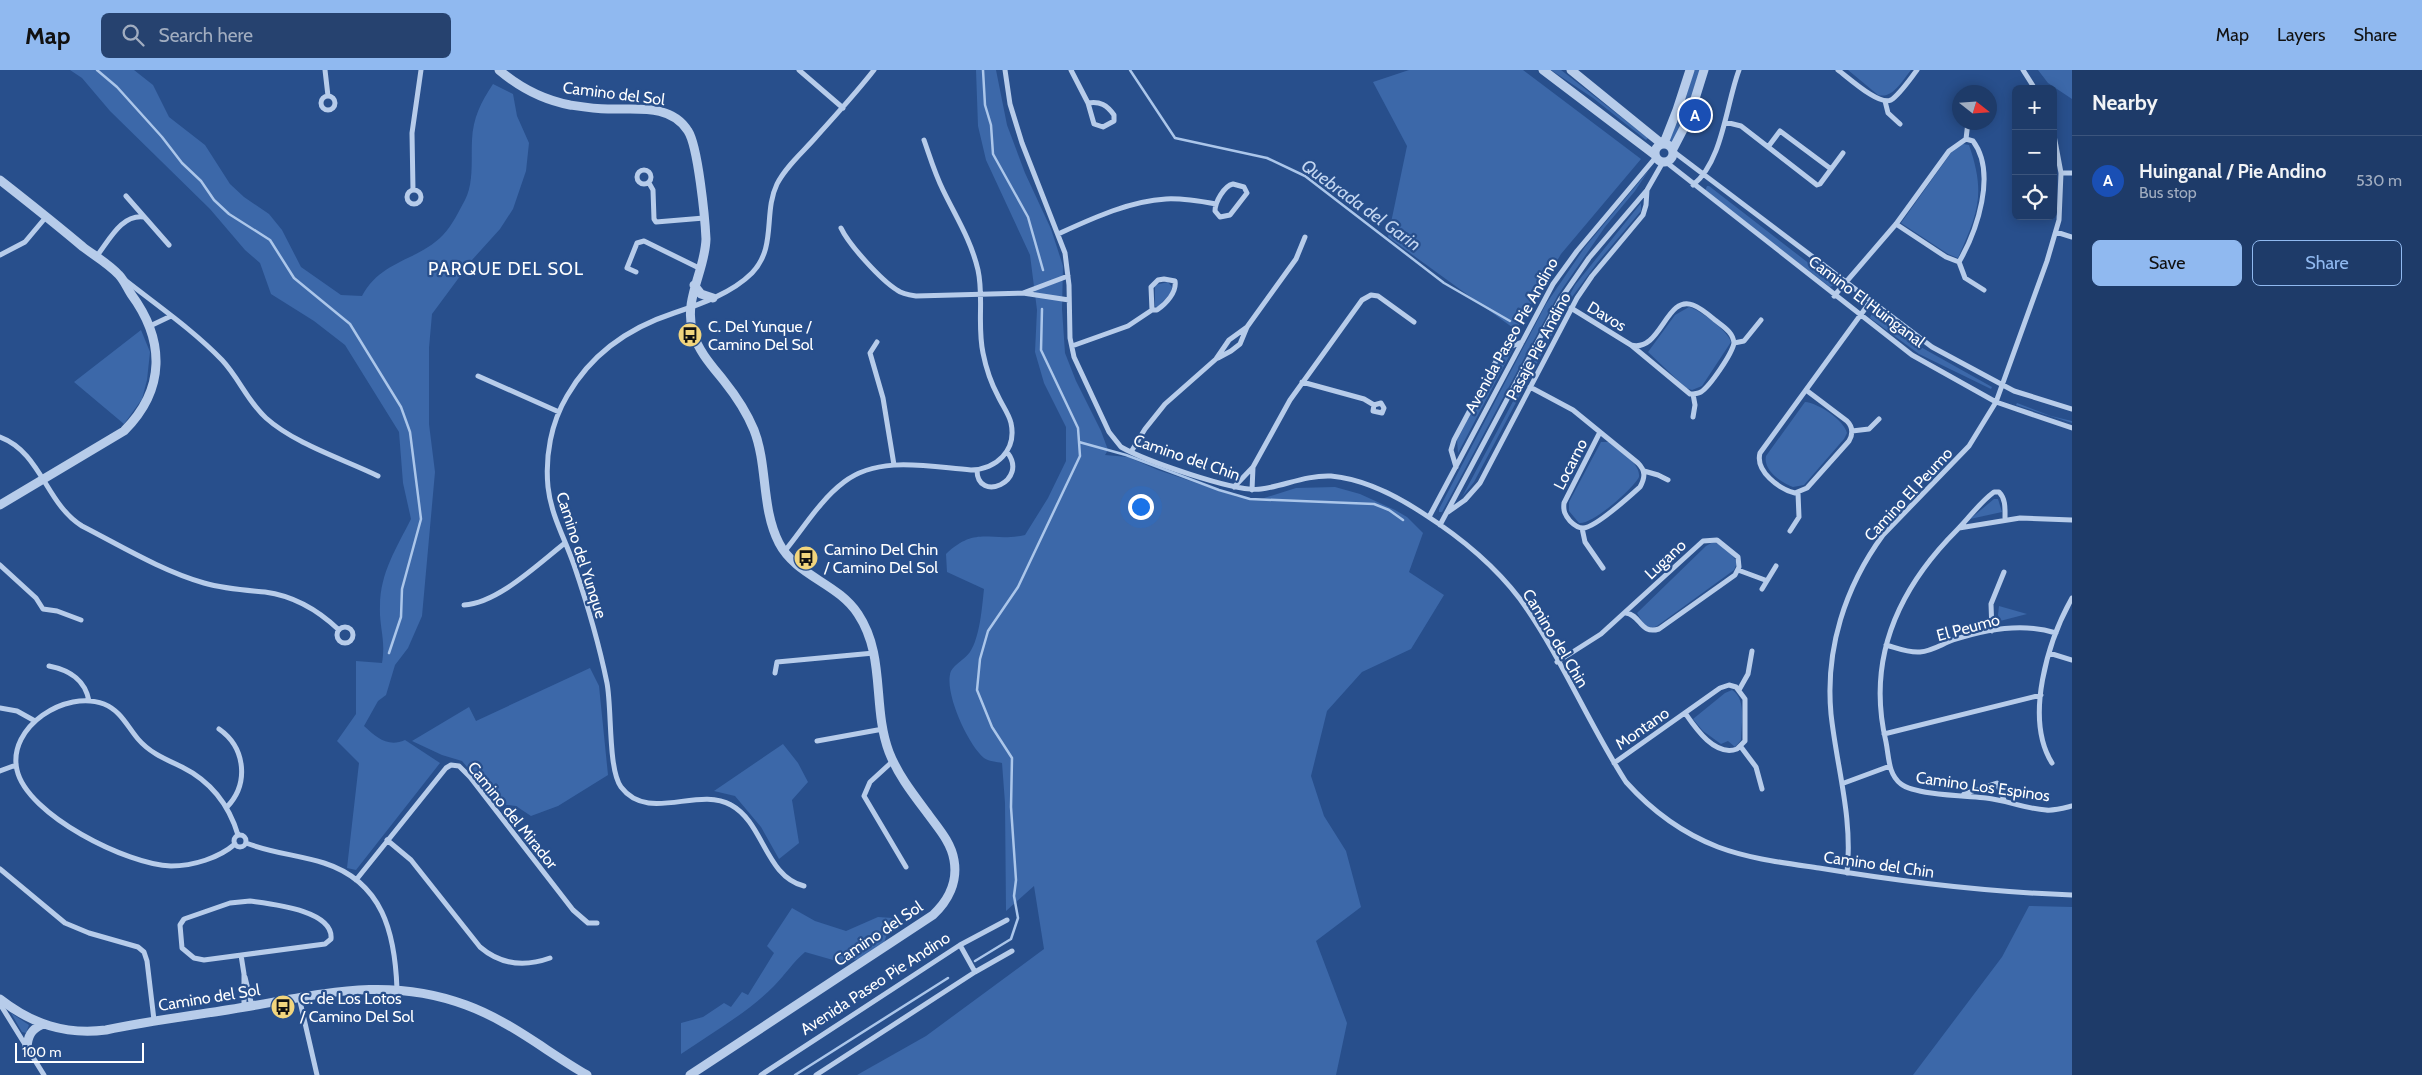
<!DOCTYPE html>
<meta charset="utf-8">
<style>
:root{--surface:#1e3b69;--page:#26426f;--text:#f1f3f6;--muted:#a1adc0;--line:#3c557d;--accent:#90b9f0}
body{margin:0;font-family:Cabin,sans-serif;background:var(--page);color:var(--text)}
.controls{position:absolute;right:15px;top:15px;display:grid;overflow:hidden;border-radius:8px;box-shadow:0 2px 12px #0003}
.controls button{width:45px;height:45px;display:grid;place-items:center;padding:0;border:0;border-bottom:1px solid var(--line);background:var(--surface);color:var(--text);font:25px sans-serif}
.compass{position:absolute;left:1952px;top:15px;width:45px;height:45px;border-radius:50%;background:var(--surface);box-shadow:0 2px 12px #0003;rotate:107deg}
.scale{position:absolute;left:15px;bottom:12px;width:129px;box-sizing:border-box;padding-left:5px;border:2px solid #fff;border-top:0;font-size:14px;line-height:18px;white-space:nowrap;color:#fff;-webkit-text-stroke:4px #284f8c;paint-order:stroke}
.you{position:absolute;left:1140px;top:436px;width:18px;height:18px;margin:-12px;border:4px solid #fff;border-radius:50%;background:#1a73e8;box-shadow:0 0 0 8px #1a73e833}
.badge{display:grid;place-items:center;width:32px;height:32px;border-radius:50%;background:var(--accent);color:#fff;font-size:16px;font-weight:700}
.pin{position:absolute;translate:-50% -50%;border:2px solid #fff;box-shadow:0 1px 5px #0006}
.list{margin:0;padding:0;list-style:none}
h2{display:flex;justify-content:space-between;align-items:center;height:65px;margin:0;padding:0 20px;font-size:21px}
h2 small{font-size:16px;font-weight:400;color:var(--muted)}
.list li{display:grid;grid-template-columns:32px 1fr auto;gap:15px;align-items:center;box-sizing:border-box;height:90px;padding:0 20px;border-top:1px solid var(--line)}
.list b{display:block;font-size:19px;white-space:nowrap}
.list p{margin:0;font-size:16px;white-space:nowrap;color:var(--muted)}
.list em{font-size:16px;font-style:normal;color:var(--muted)}
.actions{display:flex;gap:10px;padding:15px 20px}
.actions a{flex:1;padding:11px 0;border:1px solid var(--accent);border-radius:8px;text-align:center;font-size:18px;color:var(--accent)}
.actions .main{background:var(--accent);color:#111}
.icon{flex:none;width:28px;height:28px;fill:none;stroke:currentColor;stroke-width:2;stroke-linecap:round;stroke-linejoin:round}
.map{position:relative;flex:none;width:2072px;height:1005px;overflow:hidden}
header{display:flex;align-items:center;gap:30px;box-sizing:border-box;height:70px;padding:0 25px;background:var(--accent);color:#111}
header strong{font-size:24px}
nav{display:flex;gap:28px;margin-inline-start:auto;font-size:18px}
.search{width:350px;height:45px;background:var(--page);display:flex;align-items:center;gap:12px;box-sizing:border-box;padding:0 18px;border-radius:8px;color:var(--muted);font-size:19px}
main{display:flex}
aside{flex:1;background:var(--surface)}
.map>svg:first-child{display:block}
.green{fill:#3c68a9}
.lines{fill:none;stroke-linecap:round;stroke-linejoin:round}
.stream{stroke:#abc6ea;stroke-width:2.5}
.minor{stroke:#b7ccea;stroke-width:5}
.tertiary{stroke:#b7ccea;stroke-width:9}
.labels{text-anchor:middle;stroke-width:4.5;stroke-linejoin:round;paint-order:stroke}
.street-label{font-size:16px;fill:#fff;stroke:#284f8c}
.poi-label{font-size:16px;fill:#fff;stroke:#284f8c;text-anchor:start}
.water-label{font-size:18px;font-style:italic;fill:#c3d6f1;stroke:#284f8c}
.neighbourhood-label{font-size:18px;letter-spacing:1px;fill:#fff;stroke:#284f8c}
</style>
<header>
<strong>Map</strong>
<div class="search"><svg class="icon" aria-label="search" viewBox="0 0 24 24"><circle cx="10" cy="10" r="6"/><path d="M15 15l6 6"/></svg>Search here</div>
<nav><a>Map</a><a>Layers</a><a>Share</a></nav>
</header>
<main>
<div class="map">
<svg width="2072" height="1005" viewBox="0 0 2072 1005">
<rect width="100%" height="100%" fill="#284f8c"/>
<path class="green" d="M70,0H134L153,15L169,47L205,75L230,114L244,127L269,144L282,160L301,197L341,225L362,226C381,190 418,191 443,165C452,156 459,141 465,130C474,113 471,89 472,70C473,48 481,32 493,14L513,24L517,46L529,73L526,101L513,139L500,159L472,190L432,244L429,278V354L435,402L422,546L408,578L395,595L386,625L378,631L364,656C376,667 388,678 405,670L440,693L356,800L347,798L359,693L337,671L356,644V591L382,593C386,570 379,557 380,536C380,503 397,477 411,449L403,413L399,362L345,275L314,251L271,224L260,193L245,180L210,139L110,41L82,8Z
M976,0H996L1007,55L1025,103L1051,159L1063,196L1062,239L1065,283L1076,311L1101,361L1108,380L1105,385L1128,387L1158,400L1238,427L1261,429L1296,418L1335,417L1360,424L1395,440L1407,447L1423,463L1409,502L1444,525L1411,579L1362,602L1327,641L1311,706L1324,746L1346,781L1361,837L1316,871L1347,953L1336,1005H857L926,966L1044,879L1034,816L1006,841L1005,733L1002,693C997,692 988,691 984,688C968,675 943,621 951,601C955,594 965,589 970,582C980,567 982,537 984,519L947,502L946,484C977,455 990,473 1025,465L1048,428L1066,391V357L1044,313L1035,282L1037,240L1030,185L986,90L978,56Z
M1409,0H1523L1641,89L1561,184L1516,260L1388,167L1407,76L1373,12Z
M1551,0H1561L1648,68L1646,70L1593,28Z
M1694,0H1700L1684,48L1673,73H1670L1669,70L1681,44Z
M1848,0H1911C1902,11 1893,29 1878,25Z
M2038,0H2072V29L2048,13Z
M1958,73L1969,75C1986,124 1978,143 1958,188L1948,184L1901,153Z
M1649,100L1635,121L1605,157L1558,225L1442,442H1439V439L1546,234L1585,177Z
M1707,116H1709L1833,212L1834,215L1830,217L1705,121Z
M1641,133V141L1597,193L1572,227L1474,412L1462,427L1575,215Z
M1168,212L1172,217L1170,224L1157,238L1155,236V215Z
M1689,237C1699,239 1729,262 1731,272L1702,316L1692,320L1686,318L1648,282L1675,245Z
M1872,243L1910,271L1992,317L1991,319L1919,284L1870,248Z
M141,260L150,282L147,310L142,329L124,354L74,312Z
M1514,277L1458,383L1457,370L1503,283Z
M1805,332C1818,333 1844,350 1847,363L1844,369L1804,415L1793,417C1780,412 1763,400 1766,386Z
M2017,333L2051,346L2072,351V353L2016,335Z
M1601,372H1609C1618,380 1641,393 1639,407C1633,419 1592,455 1579,453L1569,441V432Z
M1994,429H1998L2002,442L1970,449Z
M1713,472C1722,474 1733,484 1737,493L1734,500L1657,556L1652,558L1645,556L1637,543L1706,476Z
M1999,536L2027,544L2000,551L1998,545Z
M590,598L599,616L608,705L558,736L531,746L516,736L498,734L462,691L442,685L412,671L469,637L476,651Z
M1732,620C1747,629 1741,655 1741,670L1735,677L1728,671L1721,674L1703,661L1693,649L1725,623Z
M783,674L798,693L808,712L792,730L799,773L779,789L761,757L735,726L714,721Z
M2029,836L2072,837V1005H1913L2002,887Z
M792,838L815,851L846,861L878,847L892,848L884,873L861,889L840,892L805,882C793,892 785,905 774,916C747,943 712,963 681,984V953L703,947L724,933L731,937L742,922L748,925L774,883L767,876Z
M11,943L29,955L26,963L22,962Z"/>
<g class="lines">
<path class="stream" d="M97,0L117,17L162,67L182,93L201,111L214,130L229,144L270,170L294,208L350,254L401,337L410,362L421,449L402,519L401,547L389,583
M983,0L985,35L991,55L993,84L1028,147L1043,200
M1130,0L1175,68L1267,88L1305,106L1444,213L1510,251
M1079,372L1126,385L1219,420L1250,429L1374,434L1389,440L1403,450
M975,891L1011,869L1018,848L1014,826L1016,810L1011,737L1012,688L992,657L977,620L980,589L988,561L1018,517L1080,386L1078,358L1041,280L1042,239
M795,1005L948,908"/>
<path class="minor" d="M325,0L328,26
M799,0L843,38
M1005,0L1010,34L1022,73L1065,183L1069,215L1070,268L1074,287L1109,362L1121,377C1144,390 1236,423 1261,419C1284,416 1306,405 1331,406C1364,409 1397,426 1424,444C1460,467 1494,495 1520,529C1561,586 1588,653 1626,712C1652,741 1682,763 1718,777C1750,789 1785,793 1819,798C1903,812 1987,822 2072,825
M1071,0L1088,33L1094,54L1103,57L1114,51V45C1107,35 1100,31 1088,33
M1838,0C1849,8 1879,36 1891,30C1900,24 1910,9 1917,0
M2023,0L2035,19
M321 33a7 7 0 1 1 14 0a7 7 0 1 1-14 0Z
M1885,31L1888,43L1900,54
M1725,52L1741,56L1817,115L1820,114L1843,83
M1966,69L1968,52
M1768,77L1780,61L1831,99
M1674,82L1932,277L2014,321L2072,339
M1666,92L1912,285L1996,332L2072,358
M637 107a7 7 0 1 1 14 0a7 7 0 1 1-14 0Z
M2061,103H2072
M649,113L653,120L654,149L656,152L704,148
M1233,114L1244,117L1247,123L1230,145L1220,147L1215,141C1215,132 1224,116 1233,114Z
M1693,115C1723,91 1726,34 1739,0
M413,120L412,63L421,0
M407 127a7 7 0 1 1 14 0a7 7 0 1 1-14 0Z
M126,126L169,175
M841,158C849,175 881,210 897,220C902,224 909,225 916,226L1023,223L1069,230
M2056,162L2072,167
M1058,164C1091,149 1129,131 1166,129C1182,128 1199,131 1216,134
M0,185L25,172L46,147
M96,187C109,171 121,144 144,147
M1959,192L1965,208L1984,220
M636,202L627,198L637,173L644,171L701,199
M1164,209L1175,211C1177,222 1166,234 1157,240H1152L1151,217L1158,210Z
M125,210C158,236 193,260 222,290C239,308 248,332 266,348C295,374 343,389 378,406
M1023,223L1068,206
M1834,226L1896,154L1949,81L1966,69L1973,71C1997,103 1977,161 1959,192L1946,187L1896,154
M1571,238L1631,275L1690,324C1694,324 1697,324 1701,322C1710,316 1732,284 1734,273C1733,262 1724,257 1715,250C1709,245 1701,238 1693,235C1666,224 1661,283 1631,275
M150,256L171,246
M877,272L870,283L883,328L894,395
M1734,273L1744,271L1761,250
M1072,276L1128,256L1152,240
M1218,288L1231,281L1240,274L1247,257L1296,189L1305,167
M478,306L559,342
M1302,312L1364,329L1374,335L1381,333L1384,338L1382,343L1373,341L1374,335
M1530,317L1573,340L1638,393C1646,401 1645,408 1640,417C1630,426 1595,458 1583,458C1578,458 1574,455 1570,451C1565,445 1563,441 1564,433L1600,362
M1806,320L1847,351C1853,357 1853,364 1849,371L1807,418L1795,423C1779,419 1755,401 1760,383L1870,232
M1693,324L1695,335L1693,347
M1852,361L1869,359L1879,349
M0,367C41,382 46,434 82,456C121,476 162,501 204,513C225,519 244,520 265,522C295,526 318,540 339,560
M1131,382L1145,359L1165,334L1216,289L1229,270L1247,257
M1456,397L1451,380L1454,370L1502,280L1522,272
M977,400C977,434 1030,411 1007,382
M1644,401L1658,405L1668,410
M1234,417L1253,397L1290,330L1362,230L1371,225L1378,226L1414,252
M1252,420L1253,397
M1448,442L1465,430L1480,413L1577,228L1592,206L1643,145L1646,135L1647,120
M1429,447L1553,214L1577,181L1656,87
M2005,449C2005,439 2006,429 1999,422H1994C1979,433 1970,447 1957,460C1898,519 1866,588 1886,672C1889,687 1888,704 1901,714C1915,725 1967,726 1986,728C2006,730 2026,739 2046,740C2054,741 2064,738 2072,736
M1440,455L1560,230L1589,188L1647,120L1663,92
M1582,458L1585,472L1603,498
M1959,458L2020,448L2072,450
M1790,461L1799,447L1798,423
M784,482C803,459 820,430 844,412C879,385 930,397 971,400C996,399 1017,381 1011,353C1009,344 1002,335 998,326C991,313 986,298 983,283C977,255 984,227 978,200C971,170 956,147 943,120C935,104 930,87 924,70
M0,495L36,528L43,539L57,541L81,550
M1738,500L1765,510
M1762,519L1776,496
M464,535C498,533 538,494 565,473
M337 565a8 8 0 1 1 16 0a8 8 0 1 1-16 0Z
M1992,561L1991,534L2004,502
M1886,575C1897,578 1908,583 1920,582C1932,581 1942,574 1953,570C1986,559 2022,552 2056,563
M2049,583L2072,590
M1557,592L1601,564L1703,471L1717,470L1738,487L1739,497L1735,505L1659,559C1640,565 1641,545 1626,543
M49,596C69,600 85,609 89,631
M775,603L777,592L874,583
M1739,620L1748,604L1752,581
M0,638L17,641L35,651
M219,659C246,678 249,714 227,737
M1884,664L2041,625
M817,671L883,659
M1741,677L1756,697L1762,719
M893,691L870,712L864,726L906,797
M1614,693L1720,618L1729,615L1736,617L1745,629V671L1737,679C1715,687 1696,659 1685,643
M2052,693C2024,648 2048,571 2072,528
M0,701L16,695
M1844,713L1890,696
M1964,724L1997,713L2004,730
M234 771a6 6 0 1 1 12 0a6 6 0 1 1-12 0Z
M387,770L411,790L480,877C501,895 525,897 550,888
M246,773C272,783 298,785 324,793C383,812 395,863 397,919
M235,774C219,788 193,796 171,796C128,795 27,745 17,700C7,657 66,619 104,634C121,641 127,656 138,669C150,683 165,689 182,697C210,711 229,735 238,765
M0,799L65,853L89,863L138,877L144,882L147,891L154,950
M1847,803C1853,747 1837,699 1831,644C1825,579 1845,517 1883,465L1969,376L1996,332L2047,191L2059,150L2061,103L2053,60
M356,810L446,698L451,695L459,696L470,707L573,840L588,853H597
M804,816C765,806 764,753 731,735C698,716 648,753 621,717C608,699 612,639 607,613C599,574 587,533 574,495C565,469 551,445 548,417C545,386 551,353 567,326C591,284 628,258 674,243C701,234 732,223 752,203C777,177 763,143 777,114C786,96 803,82 816,67C836,45 856,23 874,0
M250,831C271,834 334,840 331,869L325,874L204,890L194,888L182,878L180,855L184,849L230,833Z
M960,875L975,902
M241,885L244,904V937
M245,907L252,936
M299,927L317,1005
M0,934L44,1005
M761,1005L960,875L1007,850
M816,1005L975,902L1012,881"/>
<path class="tertiary" d="M499,0C519,17 544,30 570,35C583,37 595,39 608,39C635,40 671,33 688,61C698,76 705,148 706,169C705,202 683,229 693,263C699,282 712,296 724,311C736,326 747,343 754,360C768,396 761,438 779,473C796,506 838,513 858,544C886,586 872,637 889,682C898,705 913,724 928,744C938,758 951,772 954,790C958,812 948,831 933,845L690,1005
M1543,0L1655,85
M1571,0L1662,74
M1664,73L1677,40L1690,0
M1655 83a9 9 0 1 1 18 0a9 9 0 1 1-18 0Z
M1673,79L1689,48L1704,0
M0,110C28,132 56,154 83,177C95,186 109,194 119,205C124,210 127,218 131,224C165,270 166,319 124,361L0,435
M694,215L701,224L713,228
M0,929C32,954 65,965 106,960C152,950 199,945 245,937C323,924 388,906 466,935C510,951 547,982 587,1005
M27,977C28,966 31,960 41,955"/>
</g>
<defs>
<symbol id="bus-disc" viewBox="-11 -11 22 22"><circle r="9.5" fill="#f2d57d" stroke="#284f8c"/><path d="M-5-6H5V4H4V6H2V4H-2V6H-4V4H-5ZM-3.5-4V0h7V-4ZM-3.5 1.2v1.5H-2V1.2ZM2 1.2v1.5H3.5V1.2Z" fill="#111"/></symbol>
</defs>
<g fill-rule="evenodd">
<use href="#bus-disc" x="676" y="251" width="28" height="28"/>
<use href="#bus-disc" x="792" y="474" width="28" height="28"/>
<use href="#bus-disc" x="269" y="923" width="28" height="28"/>
</g>
<g class="labels">
<g class="street-label">
<text transform="translate(614 23) rotate(7)" y="6">Camino del Sol</text>
<text transform="translate(1867 231) rotate(37)" y="6">Camino El Huinganal</text>
<text transform="translate(1607 246) rotate(31)" y="6">Davos</text>
<text transform="translate(1511 265) rotate(-61)" y="6">Avenida Paseo Pie Andino</text>
<text transform="translate(1538 276) rotate(-62)" y="6">Pasaje Pie Andino</text>
<text transform="translate(1187 387) rotate(19)" y="6">Camino del Chin</text>
<text transform="translate(1570 394) rotate(-63)" y="6">Locarno</text>
<text transform="translate(1908 424) rotate(-47)" y="6">Camino El Peumo</text>
<text transform="translate(582 485) rotate(72)" y="6">Camino del Yunque</text>
<text transform="translate(1665 489) rotate(-43)" y="6">Lugano</text>
<text transform="translate(1968 557) rotate(-15)" y="6">El Peumo</text>
<text transform="translate(1556 568) rotate(59)" y="6">Camino del Chin</text>
<text transform="translate(1642 658) rotate(-35)" y="6">Montano</text>
<text transform="translate(1983 716) rotate(8)" y="6">Camino Los Espinos</text>
<text transform="translate(513 745) rotate(51)" y="6">Camino del Mirador</text>
<text transform="translate(1879 794) rotate(8)" y="6">Camino del Chin</text>
<text transform="translate(878 863) rotate(-34)" y="6">Camino del Sol</text>
<text transform="translate(875 913) rotate(-33)" y="6">Avenida Paseo Pie Andino</text>
<text transform="translate(209 927) rotate(-9)" y="6">Camino del Sol</text>
</g>
<g class="poi-label">
<text x="708" y="262">C. Del Yunque /<tspan x="708" dy="18">Camino Del Sol</tspan></text>
<text x="824" y="485">Camino Del Chin<tspan x="824" dy="18">/ Camino Del Sol</tspan></text>
<text x="300" y="934">C. de Los Lotos<tspan x="300" dy="18">/ Camino Del Sol</tspan></text>
</g>
<g class="water-label">
<text transform="translate(1361 135) rotate(36)" y="6">Quebrada del Garin</text>
</g>
<g class="neighbourhood-label">
<text x="506" y="205">PARQUE DEL SOL</text>
</g>
</g>
</svg>
<div class="controls">
<button>+</button>
<button>−</button>
<button><svg class="icon" aria-label="locate" viewBox="0 0 24 24"><circle cx="12" cy="12" r="6"/><path d="M12 2v4M12 18v4M2 12h4M18 12h4"/></svg></button>
</div>
<svg class="compass" viewBox="-18 -18 36 36"><path d="M0-13l5 13h-10z" fill="#e53935"/><path d="M0 13l5-13h-10z" fill="#a1adc0"/></svg>
<div class="scale">100 m</div>
<div class="you"></div>
<div class="pin badge" style="left:1695px;top:45px;background:#1a4fb4">A</div>
</div>
<aside>
<h2>Nearby<small></small></h2>
<ul class="list">
<li><span class="badge" style="background:#1a4fb4">A</span><div><b>Huinganal / Pie Andino</b><p>Bus stop</p></div><em>530 m</em></li>
</ul>
<div class="actions"><a class="main">Save</a><a>Share</a></div>
</aside>
</main>
